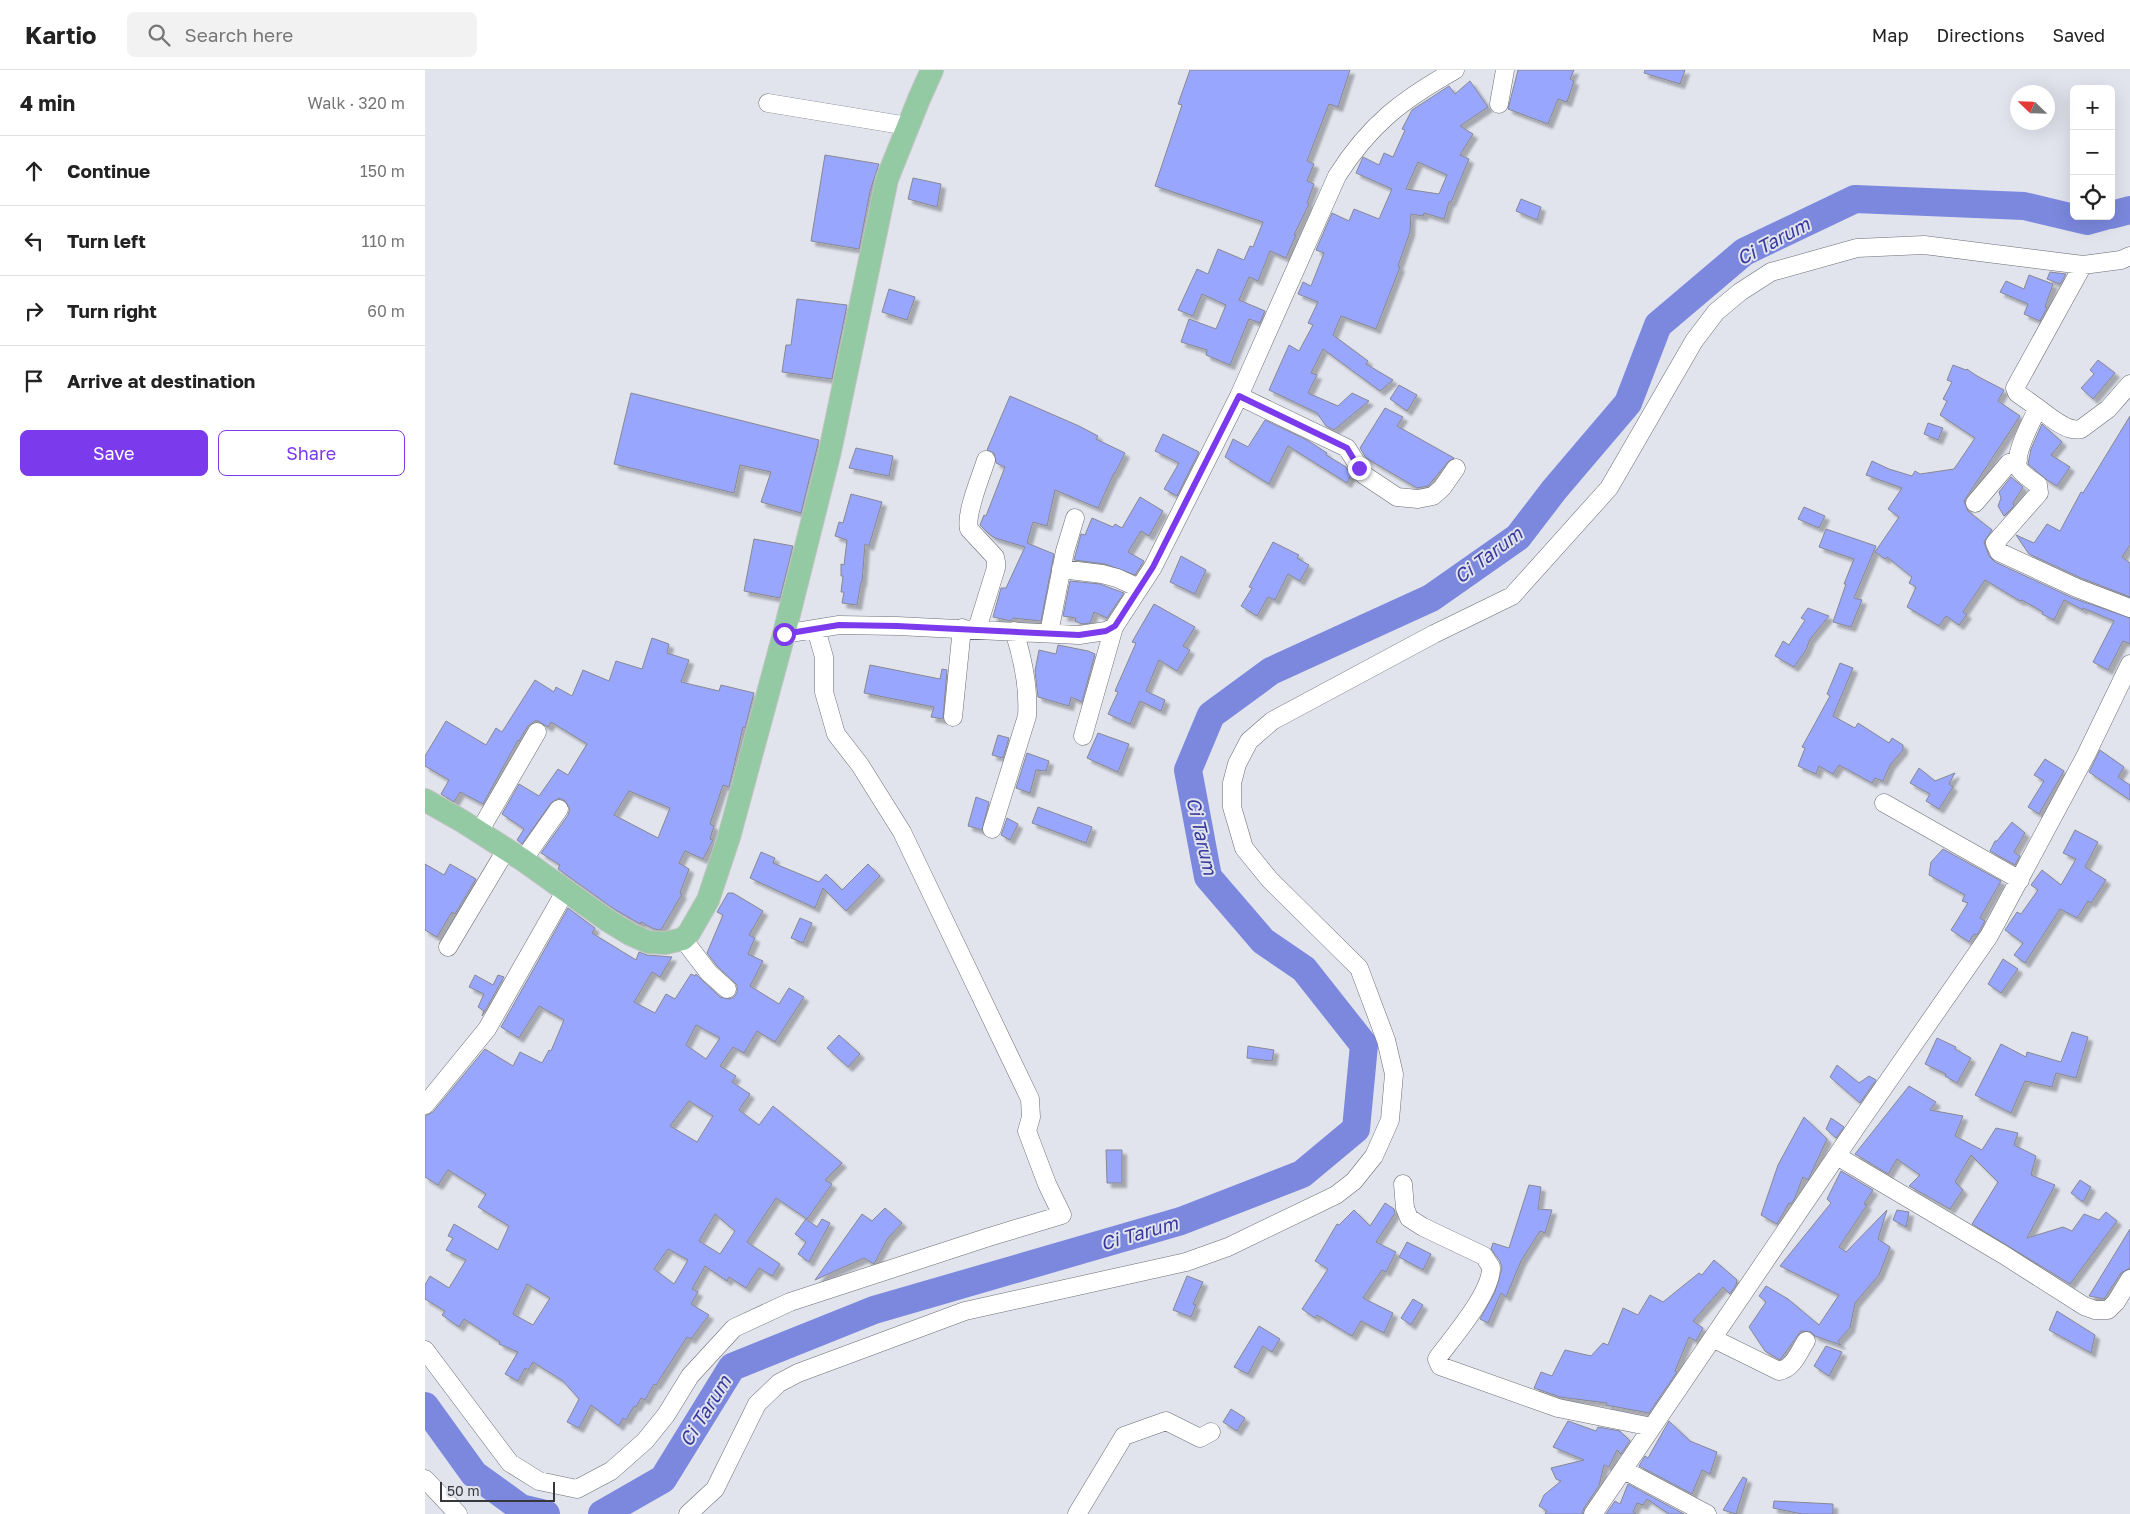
<!DOCTYPE html>
<meta charset="utf-8">
<style>
:root{--surface:#fff;--page:#f2f2f2;--text:#222;--muted:#767676;--line:#e0e0e0;--accent:#7c3aed}
body{margin:0;font-family:"Golos Text",sans-serif;background:var(--page);color:var(--text)}
.controls{position:absolute;right:15px;top:15px;display:grid;overflow:hidden;border-radius:8px;box-shadow:0 5px 20px #0002}
.controls button{width:45px;height:45px;display:grid;place-items:center;padding:0;border:0;border-bottom:1px solid var(--line);background:var(--surface);color:var(--text);font:25px sans-serif}
.compass{position:absolute;left:1585px;top:15px;width:45px;height:45px;border-radius:50%;background:var(--surface);box-shadow:0 5px 20px #0002;rotate:293deg}
.scale{position:absolute;left:15px;bottom:12px;width:115px;box-sizing:border-box;padding-left:5px;border:2px solid #37383c;border-top:0;font-size:14px;line-height:18px;white-space:nowrap;color:#37383c;-webkit-text-stroke:4px #e1e3ed;paint-order:stroke}
.stop{position:absolute;width:15px;height:15px;margin:-11px;border:4px solid #7c3aed;border-radius:50%;background:#fff}
.stop.end{background:#7c3aed;border-color:#fff;box-shadow:0 1px 5px #0008}
.list{margin:0;padding:0;list-style:none}
h2{display:flex;justify-content:space-between;align-items:center;height:65px;margin:0;padding:0 20px;font-size:21px}
h2 small{font-size:16px;font-weight:400;color:var(--muted)}
.list li{display:grid;grid-template-columns:32px 1fr auto;gap:15px;align-items:center;box-sizing:border-box;height:70px;padding:0 20px;border-top:1px solid var(--line)}
.list b{display:block;font-size:19px;white-space:nowrap}
.list em{font-size:16px;font-style:normal;color:var(--muted)}
.actions{display:flex;gap:10px;padding:15px 20px}
.actions a{flex:1;padding:11px 0;border:1px solid var(--accent);border-radius:8px;text-align:center;font-size:18px;color:var(--accent)}
.actions .main{background:var(--accent);color:#fff}
.icon{flex:none;width:28px;height:28px;fill:none;stroke:currentColor;stroke-width:2;stroke-linecap:round;stroke-linejoin:round}
.map{position:relative;flex:none;width:1705px;height:1444px;overflow:hidden}
header{display:flex;align-items:center;gap:30px;box-sizing:border-box;height:70px;padding:0 25px;background:var(--surface);border-bottom:1px solid var(--line)}
header strong{font-size:24px}
nav{display:flex;gap:28px;margin-inline-start:auto;font-size:18px}
.search{width:350px;height:45px;background:var(--page);display:flex;align-items:center;gap:12px;box-sizing:border-box;padding:0 18px;border-radius:8px;color:var(--muted);font-size:19px}
main{display:flex}
aside{flex:1;background:var(--surface)}
.map>svg:first-child{display:block}
.lines{fill:none;stroke-linecap:round;stroke-linejoin:round}
.river{stroke:#7b88dd;stroke-width:28}
.building{fill:#98a6fe;stroke:#878891;fill-rule:evenodd;filter:url(#shadow)}
.minor-casing{stroke:#6c6e76;stroke-width:19}
.major-casing{stroke:#c3c3c4;stroke-width:24}
.minor{stroke:#fff;stroke-width:18}
.major{stroke:#93caa4;stroke-width:22}
.route{stroke:#7c3aed;stroke-width:6}
.labels{text-anchor:middle;stroke-width:4;stroke-linejoin:round;paint-order:stroke}
.water-label{font-size:19px;font-style:italic;fill:#383a9d;stroke:#e1e3ed}
</style>
<header>
<strong>Kartio</strong>
<div class="search"><svg class="icon" aria-label="search" viewBox="0 0 24 24"><circle cx="10" cy="10" r="6"/><path d="M15 15l6 6"/></svg>Search here</div>
<nav><a>Map</a><a>Directions</a><a>Saved</a></nav>
</header>
<main>
<aside>
<h2>4 min<small>Walk · 320 m</small></h2>
<ul class="list">
<li><svg class="icon" aria-label="ahead" viewBox="0 0 24 24"><path d="M12 20V5M6 11l6-6 6 6"/></svg><div><b>Continue</b></div><em>150 m</em></li>
<li><svg class="icon" aria-label="left" viewBox="0 0 24 24"><path d="M17 20v-9H6M10 6l-5 5 5 5"/></svg><div><b>Turn left</b></div><em>110 m</em></li>
<li><svg class="icon" aria-label="right" viewBox="0 0 24 24"><path d="M7 20v-9h11M14 6l5 5-5 5"/></svg><div><b>Turn right</b></div><em>60 m</em></li>
<li><svg class="icon" aria-label="arrive" viewBox="0 0 24 24"><path d="M6 21V4h12l-3 4 3 4H6"/></svg><div><b>Arrive at destination</b></div></li>
</ul>
<div class="actions"><a class="main">Save</a><a>Share</a></div>
</aside>
<div class="map">
<svg width="1705" height="1444" viewBox="0 0 1705 1444">
<defs>
<filter id="shadow"><feDropShadow dx="4.5" dy="4.5" stdDeviation="1" flood-color="#0004"/></filter>
</defs>
<rect width="100%" height="100%" fill="#e1e3ed"/>
<g class="lines">
<path class="river" d="M1686,145L1705,140
M0,1336L49,1404L96,1438L121,1444
M177,1444L238,1409L307,1297L449,1240L756,1151L877,1104L931,1059L939,975L879,899L838,871L783,807L763,700L786,645L846,601L1006,528L1093,467L1129,420L1203,333L1233,255L1319,182L1430,129L1599,136L1662,151L1680,146"/>
</g>
<path class="building" d="M765,0H925L913,37L904,34L882,91L889,94L882,111L889,114L882,133L884,134L869,165H871L861,188L845,181L833,211L824,207L814,230L840,241L835,253L824,249L805,295L781,285L782,280L756,272L764,249L791,259L801,235L777,224L768,246L753,240L772,199L783,204L793,179L819,190L825,176L828,177L838,152L730,116L757,35L753,34Z
M1093,0H1149L1145,9L1149,11L1142,32L1133,29L1123,54L1083,39Z
M1220,0H1260L1255,14L1219,3Z
M1045,11L1063,37L1035,56L1048,64L1035,85L1044,89L1026,132H1024L1019,149L999,143L998,146L986,144L985,162L973,196L975,197L951,259L916,246L908,265L943,291L941,294L968,310L955,321L898,279L886,303L892,305L883,323L913,336L927,323L944,331L909,360L901,356L892,343L844,320L864,275L874,281L888,255L883,253L893,232L873,224L878,212L886,216L899,183L891,180L907,143L924,151L929,139L954,149L967,119L931,103L938,87L954,95L959,83L968,87L980,60L977,59L987,40L1024,16L1030,24ZM993,92L1022,105L1014,124L981,119Z
M400,85L454,94L445,121L434,179L386,171Z
M488,108L516,114L512,137L483,129Z
M1096,129L1116,137L1112,150L1091,141Z
M1625,202L1641,204L1635,214L1622,209Z
M1604,205L1628,214L1620,237L1622,238L1615,251L1599,244L1603,234L1575,222L1581,211L1599,219Z
M464,219L490,227L482,250L457,242Z
M372,229L422,235L407,309L357,302L361,275H366Z
M1673,290L1690,303L1668,329L1656,318L1669,304L1665,300Z
M1528,295L1541,300L1542,299L1552,306L1579,320L1573,331L1595,346L1539,431L1543,441L1567,460L1559,472L1564,486L1570,492L1648,528L1705,548V574L1698,571L1683,600L1668,592L1689,551L1658,538V540L1639,530L1629,550L1617,544L1618,542L1597,530L1595,531L1560,510L1538,542L1542,544L1534,555L1521,546L1514,556L1482,537L1491,517L1484,513L1487,507L1462,487L1460,489L1450,482L1474,447L1463,439L1477,418L1441,405L1447,391L1464,399L1487,406L1490,401L1495,404L1529,399L1550,368L1515,345L1522,331L1518,329L1527,312L1522,310Z
M974,315L992,325L982,341L965,329Z
M206,323L394,370L376,443L336,432L346,402L315,395L309,423L189,394Z
M585,326L654,356L673,366L671,369L700,383L690,403H689L673,438L630,420L622,456L608,452L602,473L629,484L616,551L588,548L586,551L568,547L576,518H581L600,477L570,468L564,464L555,455L559,445L561,446L580,397L571,393L569,383L562,380Z
M960,338L978,347L972,356L1029,388L1023,392L1003,416L992,418L941,388L935,378Z
M1705,346V475L1697,487L1705,493V527L1656,508L1604,484L1591,465L1609,473L1622,454L1635,461L1656,422L1658,423Z
M840,350L882,370L902,383L901,385L921,397L926,405L922,413L863,376L844,414L800,387L808,369L823,377Z
M1503,353L1518,358L1513,370L1499,364Z
M1617,354L1637,372L1626,385L1645,397L1632,416L1622,410L1603,394L1606,379Z
M738,364L774,382L752,426L739,419L754,393L730,381Z
M431,378L468,386L464,406L424,398Z
M1586,407L1598,417L1588,433L1589,436L1579,446L1573,436L1576,428L1574,422Z
M426,424L457,432L444,476L440,474L437,512H436L432,535L417,533L419,522H416L418,506H416V494L419,495L422,470L410,466L414,452L418,453Z
M715,427L738,441L724,466L716,461L703,482L719,491L710,505L680,494L649,490L656,464L660,465L667,448L688,457L690,454L697,458Z
M1379,437L1400,446L1394,458L1373,449Z
M1401,459L1451,476L1429,528L1437,530L1426,557L1408,552L1421,514H1419L1429,489L1394,477Z
M329,469L368,476L355,528L319,521Z
M848,472L874,485L872,488L884,495L875,511L863,504L850,530L843,527L832,546L816,536L827,518L824,517Z
M756,486L781,500L770,524L745,512Z
M645,511L675,514L699,523L682,548L669,542L665,553L657,554L650,551L651,548L638,546Z
M729,534L770,557L758,576L765,580L752,601L734,590L721,621L740,630L736,641L715,631L705,654L683,644L693,622L690,621L711,573L707,572Z
M1383,538L1404,546L1385,569L1381,580L1369,597L1350,586L1358,571L1364,575L1380,550L1376,548Z
M227,568L244,574L242,583L264,590L256,612L294,621L296,615L329,623L320,658L318,657L304,717L298,715L285,754L289,756L285,769L288,770L278,789L260,781L254,793L264,799L255,823L257,824L236,860L229,859L216,852L215,854L189,839L133,799L135,795L116,783L143,745L145,739L140,731L134,728L126,733L97,774L92,770L99,759L77,744L94,714L114,726L133,699L143,705L162,674L126,652L123,657L111,650L103,656L94,671L93,670L58,734L35,722L29,732L16,724L24,710L0,696V686L21,651L61,675L71,658L77,662L110,610L129,622L131,617L147,626L158,600L184,611L191,591L217,599ZM204,721L245,738L233,768L189,745Z
M633,575L663,581L670,584L657,632L646,627L644,636L613,627L610,601L614,580L631,584Z
M1415,593L1428,598L1408,646L1430,658L1433,653L1464,673L1467,668L1478,675V680L1465,695L1458,711L1450,708L1447,713L1414,695L1408,704L1394,696L1391,704L1373,696L1380,678L1377,677L1405,626L1402,624Z
M445,595L515,609L517,599L522,600L518,649L506,647L509,637L439,623Z
M673,663L704,674L693,702L662,688Z
M573,665L584,668L578,688L567,685Z
M1675,680L1699,697L1693,707L1705,715V730L1664,702Z
M602,683L624,691L621,701L611,700L605,723L591,718Z
M1620,689L1639,701L1614,744L1603,737L1619,711L1609,705Z
M1494,698L1510,711L1530,703L1524,714L1528,717L1514,739L1501,731L1505,724L1485,713Z
M551,727L564,732L557,760L543,756Z
M613,737L667,757L661,773L607,753Z
M582,748L593,754L585,770L576,765Z
M1587,752L1600,763L1589,782L1595,786L1590,795L1565,781L1570,771H1572Z
M1650,760L1673,772L1660,797L1681,810L1666,833L1663,831L1652,848L1635,839L1600,893L1589,885L1598,873L1580,860L1592,842L1596,844L1613,820L1606,815L1617,800L1636,815L1651,789L1638,783Z
M1518,779L1576,811L1555,848L1560,851L1552,865L1549,864L1544,872L1526,860L1543,833L1537,831L1540,825L1504,805L1506,792Z
M336,782L350,788L348,793L394,812L401,804L417,820L443,794L455,806L421,841L398,818L390,838L325,808Z
M0,794L19,805L25,794L51,809L30,844L27,842L12,867L0,860Z
M303,823H308L338,841L324,865L330,868L323,884L338,891L325,916L354,934L364,918L379,927L350,972L332,961L319,983L308,977L295,996L311,1006L307,1012L325,1024L314,1040L334,1055L348,1036L417,1093L400,1110L407,1114L382,1149L351,1128L322,1172L355,1194L347,1206L334,1198L321,1218L304,1207L302,1211L280,1196L267,1219L273,1222L266,1234L284,1245L266,1269L262,1267L231,1315L229,1314L220,1330L216,1328L211,1337L209,1336L201,1350L198,1348L194,1356L166,1335L154,1358L142,1352L154,1329L138,1311L108,1292L103,1300L100,1298L93,1311L80,1304L93,1282L74,1274L75,1272L39,1249L34,1257L17,1245L20,1241L0,1229V1215L5,1206L24,1218L41,1190L21,1180L28,1168L23,1166L29,1154L73,1180L84,1156L53,1137L61,1124L23,1100L13,1115L0,1107V1046L8,1042L60,979L88,996L95,982L117,993L124,980L126,981L139,950L114,936L94,968L76,957L143,838L170,858L167,863L211,890L214,882L222,885L247,887L235,907L227,902L209,932L230,943L241,924L250,929L266,904L270,906L271,904L295,927L305,929L310,926L312,922V915L292,896L282,883L298,845L292,842ZM271,955L295,968L281,989L261,975ZM264,1031L288,1046L272,1072L245,1056ZM290,1144L310,1161L295,1184L274,1171ZM243,1179L263,1190L249,1214L229,1199ZM102,1214L125,1228L108,1255L88,1244Z
M375,848L387,853L378,873L366,868Z
M1578,889L1593,899L1576,923L1563,914Z
M50,905L68,915L73,905L79,907L57,946L59,941L53,937L59,924L44,917Z
M1647,962L1663,967L1651,1008L1631,1003L1627,1017L1600,1011L1586,1043L1550,1025L1576,974L1601,987L1602,982L1636,992Z
M414,965L435,984L423,997L402,978Z
M1512,968L1531,977L1530,979L1546,988L1532,1013L1520,1006L1521,1004L1500,994Z
M823,976L849,980L847,991L822,988Z
M1412,995L1434,1013L1444,1006L1451,1010L1435,1033L1405,1007Z
M1484,1016L1511,1032L1505,1040L1538,1046L1530,1066L1557,1080L1571,1058L1593,1063L1589,1075L1611,1086L1606,1105L1630,1115L1602,1168L1638,1157L1647,1161L1659,1144L1674,1150L1681,1142L1692,1151L1645,1214L1547,1154L1573,1112L1546,1085L1530,1112L1538,1120L1525,1139L1484,1116L1495,1105L1472,1089L1463,1104L1430,1084Z
M1379,1047L1402,1069L1384,1108L1383,1110L1378,1107L1369,1130L1366,1134L1364,1133L1352,1154L1336,1145L1353,1095Z
M1406,1048L1419,1057L1411,1068L1401,1059Z
M681,1080H697V1113H682Z
M1416,1101L1448,1120L1439,1134L1442,1135L1414,1177L1421,1182L1462,1140L1453,1169L1465,1177L1454,1205L1430,1233L1425,1258L1413,1271L1416,1275L1390,1266L1386,1262L1376,1261L1355,1290L1340,1281L1324,1257L1341,1232L1334,1226L1341,1216L1363,1229L1394,1255L1414,1225L1355,1196L1406,1133L1402,1129Z
M1655,1110L1666,1117L1658,1132L1646,1123Z
M1104,1115L1116,1117L1113,1139L1127,1140L1120,1163L1115,1161L1096,1191L1081,1227L1076,1223L1063,1253L1055,1249L1070,1222L1077,1198L1075,1191L1066,1179L1068,1173L1084,1178Z
M960,1133L969,1139L970,1143L951,1172L971,1182L961,1202L957,1200L938,1228L968,1243L959,1263L936,1251L927,1266L892,1245L890,1248L877,1239L903,1199L890,1191L912,1154L914,1155L929,1140L945,1156Z
M460,1138L477,1153L463,1168L449,1194L439,1188L390,1210L437,1144L447,1151Z
M1472,1140L1484,1142L1481,1157L1468,1150Z
M381,1149L392,1157L397,1149L405,1153L384,1192L373,1184L381,1172L370,1164Z
M1705,1159V1198L1696,1203L1679,1229L1664,1226Z
M982,1172L1006,1184L998,1200L974,1187Z
M1289,1190L1312,1210L1311,1215L1305,1224L1298,1217L1268,1251L1278,1258L1271,1271L1264,1267L1250,1301L1252,1302L1224,1343L1181,1335L1182,1333L1135,1327L1109,1318L1116,1302L1127,1306L1140,1280L1166,1286L1178,1273L1183,1275L1198,1238L1213,1245L1225,1225L1238,1232L1274,1203L1277,1205Z
M762,1206L778,1212L768,1234L771,1235L766,1247L748,1240Z
M988,1229L998,1235L986,1255L976,1248Z
M1632,1241L1670,1265L1666,1283L1624,1260Z
M834,1256L855,1269L847,1282L838,1276L823,1304L809,1297Z
M1401,1276L1417,1282L1404,1306L1389,1296Z
M806,1339L820,1348L812,1361L798,1352Z
M1143,1351L1171,1361L1173,1357L1195,1361L1205,1371L1196,1384L1192,1380L1184,1397L1179,1395L1174,1416L1159,1438L1157,1444H1120L1122,1441L1114,1436L1119,1425L1136,1411L1131,1409L1126,1398L1159,1390L1128,1377Z
M1244,1351L1265,1371L1292,1382L1285,1404L1277,1400L1267,1424L1214,1396L1220,1386L1223,1388Z
M1318,1407L1322,1409L1311,1444L1298,1440Z
M1203,1414L1259,1444H1244L1222,1429L1218,1435L1212,1433L1208,1442L1211,1444H1181L1190,1431L1195,1434Z
M1349,1431L1408,1434V1444H1377L1348,1438Z"/>
<g class="lines">
<defs>
<path id="minor" d="M343,33L483,56
M1074,34L1080,0
M1705,314L1683,339L1656,359C1642,363 1624,346 1613,338C1607,350 1589,384 1593,397C1596,404 1607,410 1613,415L1614,423L1570,473L1574,482L1652,518L1705,538
M814,326L922,378L939,405L972,427L993,429L1008,426L1017,418L1031,398
M1613,338L1592,323L1590,318L1658,195
M1550,433L1584,393L1593,390
M636,499L677,504L692,508L714,518
M552,559L571,498V492L570,487L544,459C540,443 556,407 561,390
M624,563L640,481L650,448
M359,564L414,555L472,556L654,565L681,561L689,557L728,497L814,326L912,106C945,54 977,30 1030,0
M528,647L537,558
M658,666L689,557
M1459,733L1595,810
M567,759L602,646C604,617 598,589 589,561
M54,762L112,662
M98,790L134,739
M258,869L284,903L302,919
M23,877L81,780
M0,1035L62,959L141,820
M1412,1086L1579,1185L1659,1236L1670,1240H1683L1691,1232L1705,1209
M978,1114L980,1138L984,1148L998,1157L1059,1186L1066,1197C1067,1222 1029,1266 1014,1286L1012,1289L1015,1296L1133,1338L1227,1357
M1289,1269L1354,1301C1368,1299 1374,1282 1381,1271
M0,1280L85,1393L114,1411L152,1419L186,1401L220,1371L241,1345L265,1306L309,1258L365,1232L564,1167L637,1145L622,1114L602,1061L606,1047L605,1029L477,762L435,695L411,664L399,622V587L391,559
M1199,1400L1282,1444
M0,1409L33,1444
M263,1444L290,1419L332,1334L354,1313L373,1303L540,1241L761,1192L803,1177L911,1125L929,1111L949,1086L965,1050L969,1004L961,970L934,898L845,810L819,778L807,737V713L812,694L824,671L847,651L1009,564L1087,526L1184,418L1269,271L1291,242L1315,222L1346,202L1432,178L1499,175L1658,195L1696,190L1705,186
M652,1444L699,1366L741,1351L775,1368L786,1362
M1168,1444L1434,1053L1564,866L1661,685L1705,594"/>
<path id="major" d="M0,730L37,751L98,790L182,850L205,864L223,872L240,873L258,869L264,863L283,830L304,767L359,564L405,381L462,109L494,29L507,0"/>
</defs>
<use href="#minor" class="minor-casing"/>
<use href="#major" class="major-casing"/>
<use href="#minor" class="minor"/>
<use href="#major" class="major"/>
</g>
<g class="lines">
<path class="route" d="M359,564L414,555L472,556L654,565L681,561L690,556L728,497L814,326L922,378L934,398"/>
</g>
<g class="labels">
<g class="water-label">
<text transform="translate(1348 171) rotate(-28)" y="7">Ci Tarum</text>
<text transform="translate(1063 485) rotate(-37)" y="7">Ci Tarum</text>
<text transform="translate(777 766) rotate(77)" y="7">Ci Tarum</text>
<text transform="translate(714 1163) rotate(-16)" y="7">Ci Tarum</text>
<text transform="translate(280 1341) rotate(-58)" y="7">Ci Tarum</text>
</g>
</g>
</svg>
<div class="controls">
<button>+</button>
<button>−</button>
<button><svg class="icon" aria-label="locate" viewBox="0 0 24 24"><circle cx="12" cy="12" r="6"/><path d="M12 2v4M12 18v4M2 12h4M18 12h4"/></svg></button>
</div>
<svg class="compass" viewBox="-18 -18 36 36"><path d="M0-13l5 13h-10z" fill="#e53935"/><path d="M0 13l5-13h-10z" fill="#767676"/></svg>
<div class="scale">50 m</div>
<div class="stop" style="left:359px;top:564px"></div>
<div class="stop end" style="left:934px;top:398px"></div>
</div>
</main>
